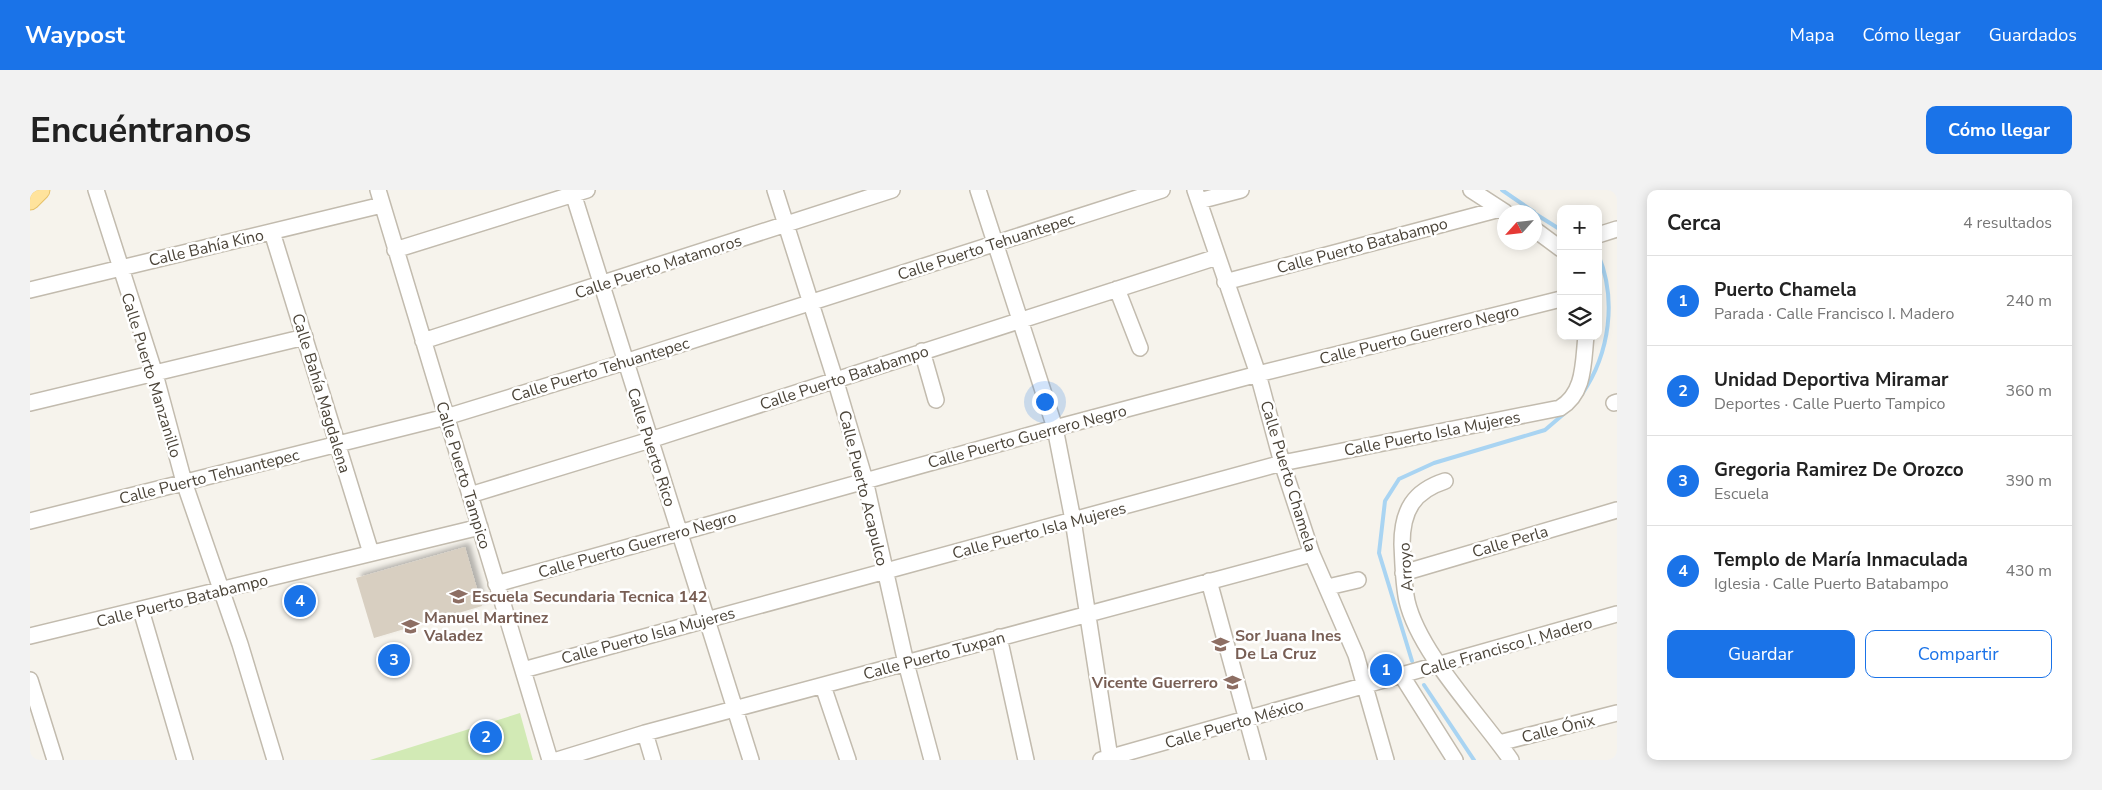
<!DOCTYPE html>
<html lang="es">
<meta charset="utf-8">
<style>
:root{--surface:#fff;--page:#f2f2f2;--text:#222;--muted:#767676;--line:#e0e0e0;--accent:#1a73e8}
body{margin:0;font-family:"Nunito Sans",sans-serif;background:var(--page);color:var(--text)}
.controls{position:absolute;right:15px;top:15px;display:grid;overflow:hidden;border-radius:10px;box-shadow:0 2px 12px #0003}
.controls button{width:45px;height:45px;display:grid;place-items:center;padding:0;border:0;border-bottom:1px solid var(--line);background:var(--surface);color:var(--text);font:25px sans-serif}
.compass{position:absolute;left:1467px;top:15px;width:45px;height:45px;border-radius:50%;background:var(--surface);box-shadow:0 2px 12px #0003;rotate:243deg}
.you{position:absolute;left:1014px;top:211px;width:18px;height:18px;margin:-12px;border:4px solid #fff;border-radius:50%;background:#1a73e8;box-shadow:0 0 0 8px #1a73e833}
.badge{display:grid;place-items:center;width:32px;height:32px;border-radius:50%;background:var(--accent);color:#fff;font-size:16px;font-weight:700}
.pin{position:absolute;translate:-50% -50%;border:2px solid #fff;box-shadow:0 1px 5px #0006}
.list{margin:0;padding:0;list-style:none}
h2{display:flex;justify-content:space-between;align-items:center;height:65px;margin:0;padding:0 20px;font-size:21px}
h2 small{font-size:16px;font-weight:400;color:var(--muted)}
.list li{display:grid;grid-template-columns:32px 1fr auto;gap:15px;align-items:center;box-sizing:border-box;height:90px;padding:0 20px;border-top:1px solid var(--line)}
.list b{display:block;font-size:19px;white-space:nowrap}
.list p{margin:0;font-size:16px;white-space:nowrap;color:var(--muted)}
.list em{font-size:16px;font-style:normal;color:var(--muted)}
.actions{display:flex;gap:10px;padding:15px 20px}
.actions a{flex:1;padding:11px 0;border:1px solid var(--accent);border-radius:10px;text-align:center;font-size:18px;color:var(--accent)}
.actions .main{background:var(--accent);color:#fff}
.icon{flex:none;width:28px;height:28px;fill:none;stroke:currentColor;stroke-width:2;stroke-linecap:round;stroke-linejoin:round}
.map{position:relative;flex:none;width:1587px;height:570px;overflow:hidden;border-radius:10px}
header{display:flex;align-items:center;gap:30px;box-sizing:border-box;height:70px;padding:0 25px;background:var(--accent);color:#fff}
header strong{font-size:24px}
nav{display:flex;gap:28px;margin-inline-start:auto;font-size:18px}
.intro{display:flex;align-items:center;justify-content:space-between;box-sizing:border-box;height:120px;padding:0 30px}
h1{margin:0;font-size:35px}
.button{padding:12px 22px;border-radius:10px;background:var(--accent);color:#fff;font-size:18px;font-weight:700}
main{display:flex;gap:30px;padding:0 30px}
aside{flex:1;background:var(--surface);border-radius:10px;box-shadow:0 2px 12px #0003}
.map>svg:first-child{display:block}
.green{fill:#d2eab5}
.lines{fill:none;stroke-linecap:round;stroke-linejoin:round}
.stream{stroke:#a9d4f2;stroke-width:4}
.building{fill:#d8cfc1;filter:url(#shadow)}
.minor-casing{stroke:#c2bbae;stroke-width:18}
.major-casing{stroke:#e6c16a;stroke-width:21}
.minor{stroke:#fff;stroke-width:15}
.major{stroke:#ffe39c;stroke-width:19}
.labels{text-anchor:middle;stroke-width:5;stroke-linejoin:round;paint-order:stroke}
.street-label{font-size:16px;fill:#4b4439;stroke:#fff}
.education-label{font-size:16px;font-weight:bold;fill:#785e54;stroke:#fff;text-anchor:start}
</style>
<header>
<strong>Waypost</strong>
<nav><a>Mapa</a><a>Cómo llegar</a><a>Guardados</a></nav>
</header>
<div class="intro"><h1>Encuéntranos</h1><a class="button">Cómo llegar</a></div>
<main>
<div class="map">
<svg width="1587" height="570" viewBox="0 0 1587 570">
<defs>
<filter id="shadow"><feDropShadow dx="4.5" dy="-4.5" stdDeviation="2.5" flood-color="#0004"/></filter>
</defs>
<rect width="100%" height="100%" fill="#f6f3ec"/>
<path class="green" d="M490,523L503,570H340Z"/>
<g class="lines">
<path class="stream" d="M1472,0L1504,22
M1504,23L1531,40
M1552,204C1580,163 1587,109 1568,64
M1382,471L1349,363L1355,311L1369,289L1404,273L1515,240L1536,222
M1394,495L1444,570"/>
</g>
<path class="building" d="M435,357L452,416L344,448L326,388Z"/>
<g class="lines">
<defs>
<path id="minor" d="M66,0L125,184L154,292L210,454L245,570
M348,0L520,570
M542,0L721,570
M745,0L805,189L835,290L876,473L902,570
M948,0L1025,238L1043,330L1080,568
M1165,0L1228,184L1252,273L1282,364L1326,465L1356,570
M1441,0L1475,22
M1169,11L1211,0
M1504,39L1531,59
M242,42L341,363
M1568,45L1587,39
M365,60L557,0
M1195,92L1470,19
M1087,99L1110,158
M0,100L352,15
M393,151L862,0
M892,161L906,210
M0,213L275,147
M1584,213L1587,212
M1415,291C1384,301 1372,320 1372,354C1373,373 1373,392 1377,411C1389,463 1450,525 1481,570
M440,305L620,250L1187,67
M0,331L416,227L595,172L1132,0
M1373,383L1587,320
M1179,391L1228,570
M466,394L1025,238L1228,184L1531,109
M1298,397L1328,390
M111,420L155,570
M0,446L450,337
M969,447L996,570
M493,480L1252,273L1530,218C1555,203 1553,173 1556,146
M1372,486L1425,570
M0,490L25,570
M793,496L818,570
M615,543L623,570
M1469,553L1587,523
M527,570L615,543L1282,364
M1071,570L1587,424"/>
<path id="major" d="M0,10L10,0"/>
</defs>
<use href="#minor" class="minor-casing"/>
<use href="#major" class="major-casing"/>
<use href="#minor" class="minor"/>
<use href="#major" class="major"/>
</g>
<defs>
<symbol id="school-bare" viewBox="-9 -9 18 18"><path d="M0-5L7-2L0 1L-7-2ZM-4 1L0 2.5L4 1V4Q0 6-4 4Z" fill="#8d6e63" stroke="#fff" stroke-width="2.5" paint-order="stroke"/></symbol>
</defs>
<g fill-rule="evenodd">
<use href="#school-bare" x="416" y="394" width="25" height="25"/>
<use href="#school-bare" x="368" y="424" width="25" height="25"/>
<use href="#school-bare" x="1178" y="442" width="25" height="25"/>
<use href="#school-bare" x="1190" y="480" width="25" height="25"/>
</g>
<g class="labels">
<g class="street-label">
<text transform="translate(1332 55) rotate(-15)" y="6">Calle Puerto Batabampo</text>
<text transform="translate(956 56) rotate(-18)" y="6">Calle Puerto Tehuantepec</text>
<text transform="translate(176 57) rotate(-13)" y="6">Calle Bahía Kino</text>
<text transform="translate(628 76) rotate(-18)" y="6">Calle Puerto Matamoros</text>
<text transform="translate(1389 144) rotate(-14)" y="6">Calle Puerto Guerrero Negro</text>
<text transform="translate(570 179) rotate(-17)" y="6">Calle Puerto Tehuantepec</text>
<text transform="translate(122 185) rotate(73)" y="6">Calle Puerto Manzanillo</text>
<text transform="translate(814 187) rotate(-18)" y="6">Calle Puerto Batabampo</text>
<text transform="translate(292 203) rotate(73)" y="6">Calle Bahía Magdalena</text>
<text transform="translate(1402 243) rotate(-11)" y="6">Calle Puerto Isla Mujeres</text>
<text transform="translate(997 246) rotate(-15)" y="6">Calle Puerto Guerrero Negro</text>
<text transform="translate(622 257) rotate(72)" y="6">Calle Puerto Rico</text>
<text transform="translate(434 285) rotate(73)" y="6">Calle Puerto Tampico</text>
<text transform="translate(179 286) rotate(-14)" y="6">Calle Puerto Tehuantepec</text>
<text transform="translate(1259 286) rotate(73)" y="6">Calle Puerto Chamela</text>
<text transform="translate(834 298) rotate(76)" y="6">Calle Puerto Acapulco</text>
<text transform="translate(1009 340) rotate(-15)" y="6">Calle Puerto Isla Mujeres</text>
<text transform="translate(1480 351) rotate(-16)" y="6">Calle Perla</text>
<text transform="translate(607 354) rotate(-16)" y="6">Calle Puerto Guerrero Negro</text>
<text transform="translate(1375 377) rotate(-94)" y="6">Arroyo</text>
<text transform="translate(152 410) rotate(-14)" y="6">Calle Puerto Batabampo</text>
<text transform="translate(618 445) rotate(-15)" y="6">Calle Puerto Isla Mujeres</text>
<text transform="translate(1476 456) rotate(-16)" y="6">Calle Francisco I. Madero</text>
<text transform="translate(904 465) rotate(-15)" y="6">Calle Puerto Tuxpan</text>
<text transform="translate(1204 533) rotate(-16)" y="6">Calle Puerto México</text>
<text transform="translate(1528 538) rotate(-14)" y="6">Calle Ónix</text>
</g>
<g class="education-label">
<text x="442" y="412">Escuela Secundaria Tecnica 142</text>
<text x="394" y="433">Manuel Martinez<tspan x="394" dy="18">Valadez</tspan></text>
<text x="1205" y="451">Sor Juana Ines<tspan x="1205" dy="18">De La Cruz</tspan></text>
<text x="1188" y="498" text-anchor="end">Vicente Guerrero</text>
</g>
</g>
</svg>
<div class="controls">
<button>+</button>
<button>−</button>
<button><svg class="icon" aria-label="layers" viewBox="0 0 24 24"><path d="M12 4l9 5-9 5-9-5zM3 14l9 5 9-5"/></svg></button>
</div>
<svg class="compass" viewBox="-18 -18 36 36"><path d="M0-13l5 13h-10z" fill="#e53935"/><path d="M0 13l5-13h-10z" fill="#767676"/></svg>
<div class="you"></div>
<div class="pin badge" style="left:1356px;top:480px">1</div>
<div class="pin badge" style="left:456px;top:547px">2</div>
<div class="pin badge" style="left:364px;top:470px">3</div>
<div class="pin badge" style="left:270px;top:411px">4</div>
</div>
<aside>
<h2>Cerca<small>4 resultados</small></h2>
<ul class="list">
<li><span class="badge">1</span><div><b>Puerto Chamela</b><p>Parada · Calle Francisco I. Madero</p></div><em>240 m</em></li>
<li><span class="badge">2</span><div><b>Unidad Deportiva Miramar</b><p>Deportes · Calle Puerto Tampico</p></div><em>360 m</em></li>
<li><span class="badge">3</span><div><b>Gregoria Ramirez De Orozco</b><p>Escuela</p></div><em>390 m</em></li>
<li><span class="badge">4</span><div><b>Templo de María Inmaculada</b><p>Iglesia · Calle Puerto Batabampo</p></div><em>430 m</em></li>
</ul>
<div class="actions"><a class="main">Guardar</a><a>Compartir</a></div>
</aside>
</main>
